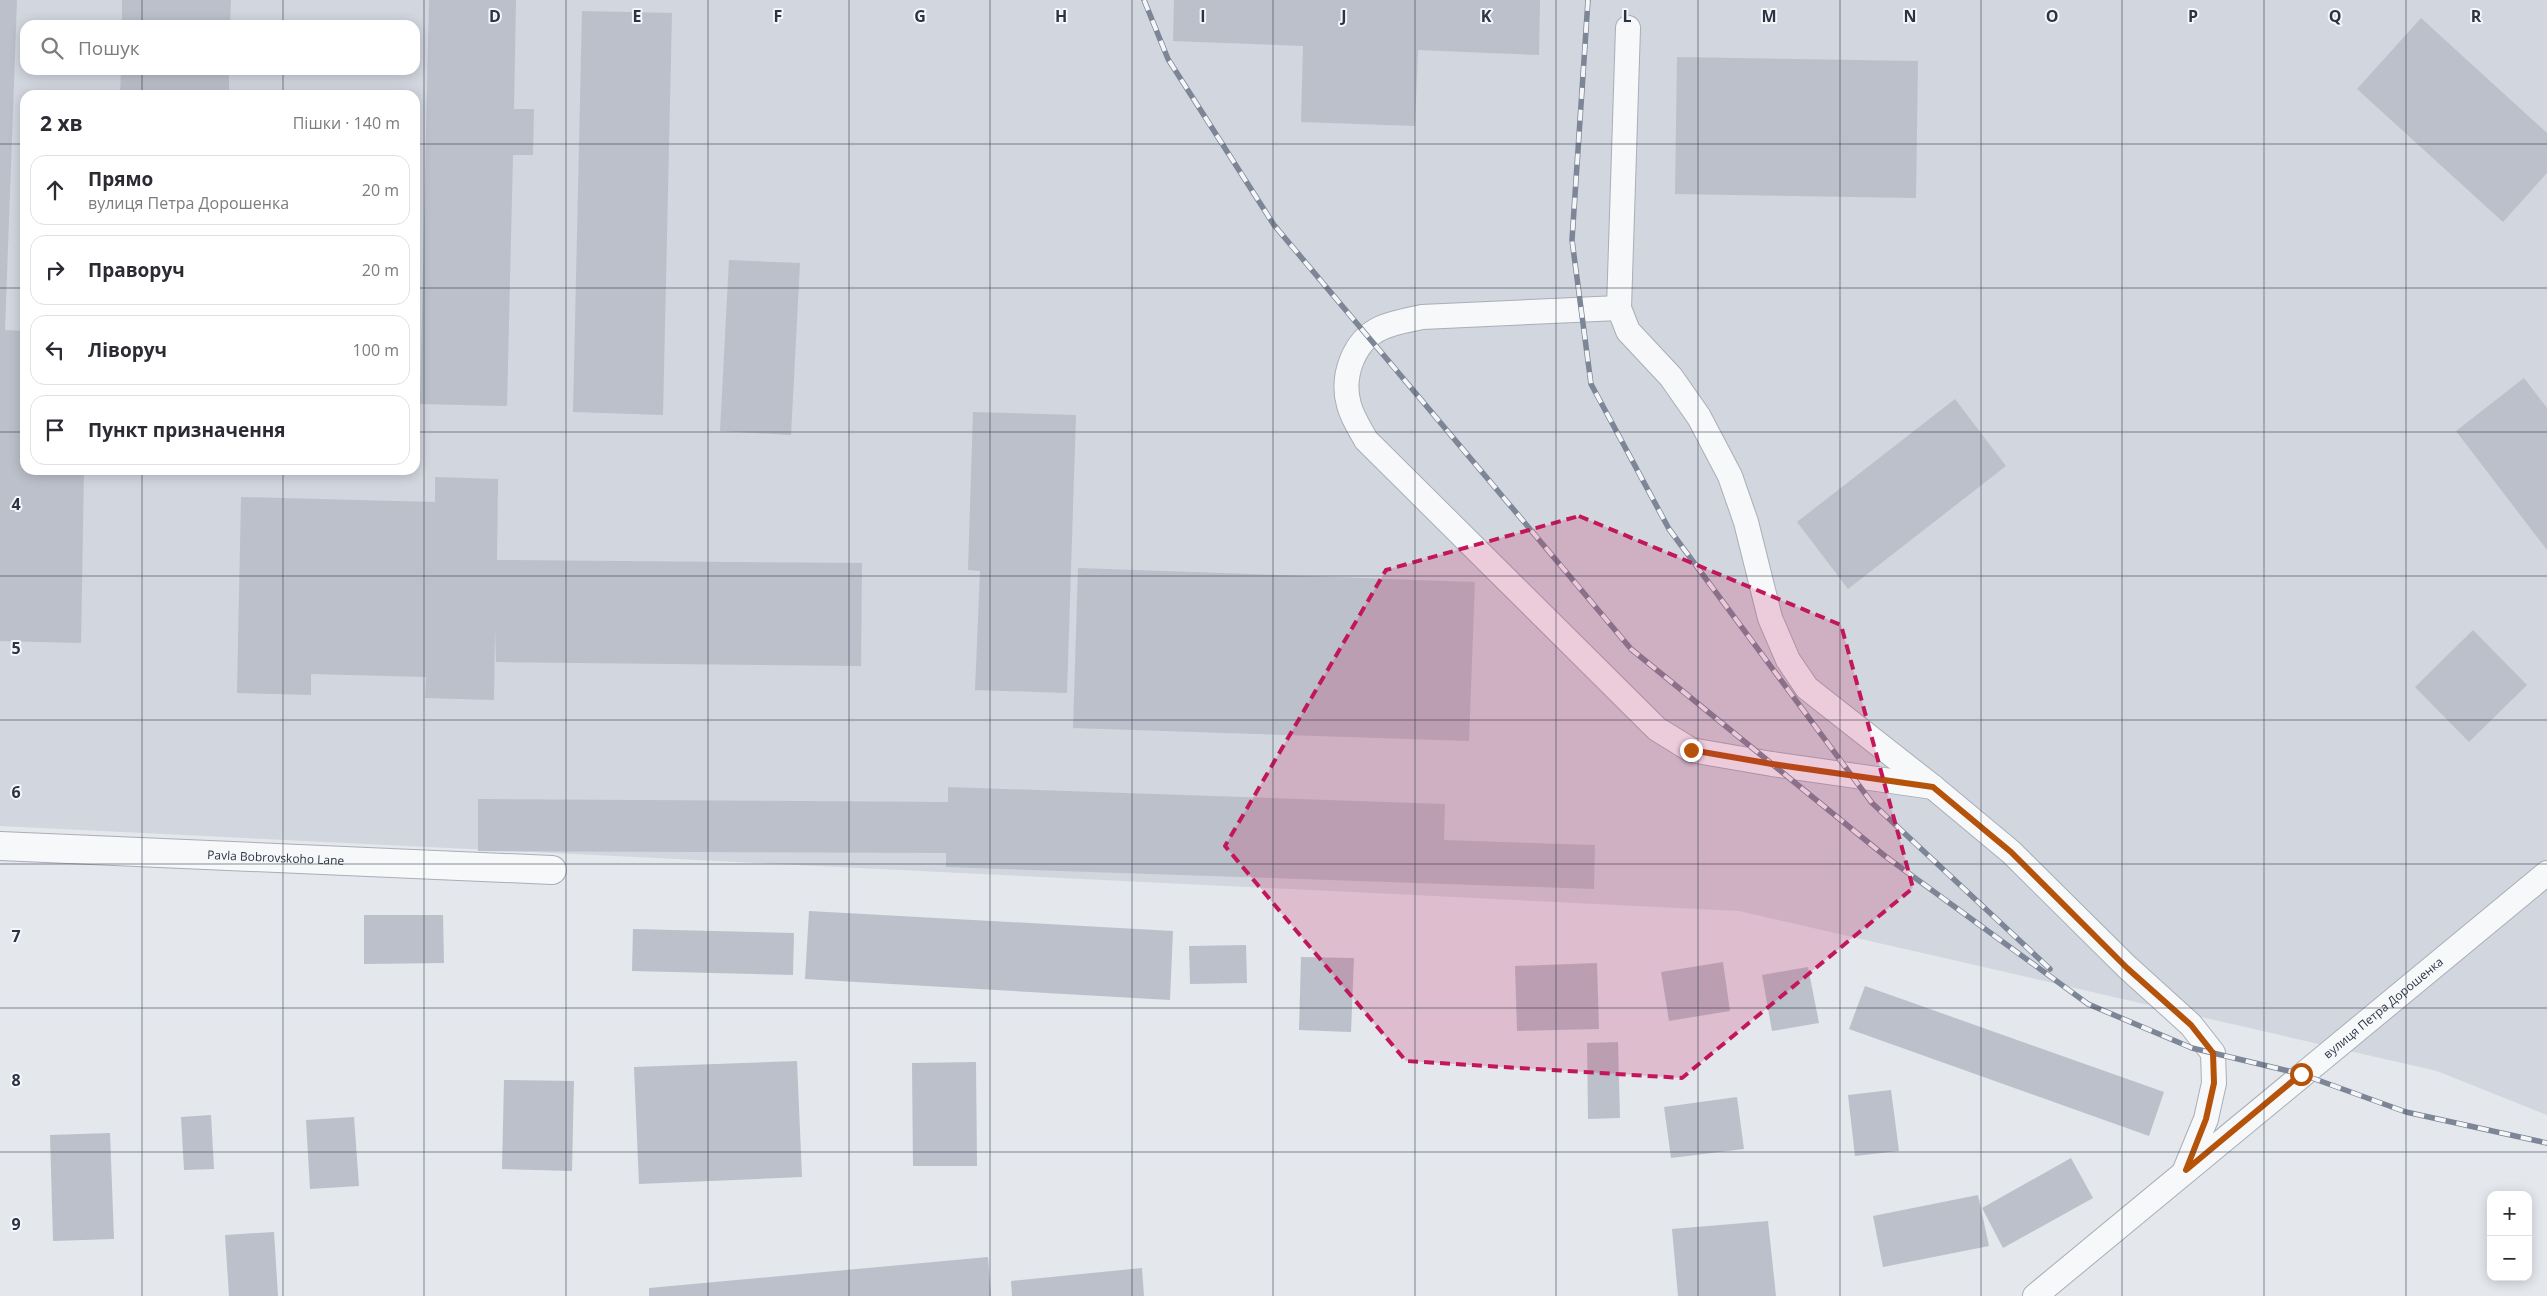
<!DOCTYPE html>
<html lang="uk">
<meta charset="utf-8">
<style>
:root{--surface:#fff;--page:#f2f2f3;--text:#2b2b33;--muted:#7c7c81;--line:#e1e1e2}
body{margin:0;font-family:"Open Sans",sans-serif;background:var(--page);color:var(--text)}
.controls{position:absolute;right:15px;bottom:15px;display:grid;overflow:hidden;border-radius:10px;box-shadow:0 2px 12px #0003}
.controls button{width:45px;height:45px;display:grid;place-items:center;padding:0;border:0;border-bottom:1px solid var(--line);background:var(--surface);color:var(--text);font:25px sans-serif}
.stop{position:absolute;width:15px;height:15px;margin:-11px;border:4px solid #b45309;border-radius:50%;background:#fff}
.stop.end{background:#b45309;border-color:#fff;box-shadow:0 1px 5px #0008}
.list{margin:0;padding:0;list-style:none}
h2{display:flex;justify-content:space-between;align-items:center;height:65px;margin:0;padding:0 20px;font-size:21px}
h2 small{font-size:16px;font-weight:400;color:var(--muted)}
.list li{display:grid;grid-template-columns:32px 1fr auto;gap:15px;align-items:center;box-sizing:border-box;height:70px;margin:0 10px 10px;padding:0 10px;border:1px solid var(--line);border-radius:15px}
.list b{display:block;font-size:19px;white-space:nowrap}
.list p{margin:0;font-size:16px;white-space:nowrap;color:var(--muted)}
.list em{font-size:16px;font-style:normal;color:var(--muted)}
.icon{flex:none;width:28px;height:28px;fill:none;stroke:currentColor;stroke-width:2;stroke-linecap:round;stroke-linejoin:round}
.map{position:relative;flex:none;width:2547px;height:1296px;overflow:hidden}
.search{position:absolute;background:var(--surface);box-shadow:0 2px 12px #0003;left:20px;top:20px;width:400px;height:55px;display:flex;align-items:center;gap:12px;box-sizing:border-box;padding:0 18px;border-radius:15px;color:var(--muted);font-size:19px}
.panel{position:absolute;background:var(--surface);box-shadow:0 2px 12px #0003;left:20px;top:90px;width:400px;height:385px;border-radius:15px}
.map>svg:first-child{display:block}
.built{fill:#d2d6de;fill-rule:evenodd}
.building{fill:#bbc0ca}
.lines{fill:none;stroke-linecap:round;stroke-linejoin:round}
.lane-casing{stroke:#a9aeb7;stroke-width:26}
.street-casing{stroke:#a9aeb7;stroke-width:30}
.lane{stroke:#f7f8fa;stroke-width:24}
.street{stroke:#f7f8fa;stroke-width:28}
.rail-casing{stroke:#7d8696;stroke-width:5.5}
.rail{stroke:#f4f6f9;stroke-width:4;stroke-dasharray:11;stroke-linecap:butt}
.route{stroke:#b45309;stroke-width:6}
.marked{fill:#c2185b;fill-opacity:0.2;stroke:#c2185b;stroke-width:4;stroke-dasharray:10 6;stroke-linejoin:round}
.grid{fill:none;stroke:#2b3445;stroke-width:1;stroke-opacity:0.55}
.labels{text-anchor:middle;stroke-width:4;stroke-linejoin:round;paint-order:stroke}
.street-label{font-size:12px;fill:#2b3445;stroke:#f4f6f9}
.grid-label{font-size:16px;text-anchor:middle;font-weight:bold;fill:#2b3445;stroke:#f4f6f9;stroke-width:4;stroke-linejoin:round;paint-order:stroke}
</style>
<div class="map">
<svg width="2547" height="1296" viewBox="0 0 2547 1296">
<rect width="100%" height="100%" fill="#e4e7ec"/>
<path class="built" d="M0,0H2547V1115L2437,1071L1739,911L0,826ZM25,25H415V70H25ZM25,95H415V470H25Z"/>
<path class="building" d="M0,0H17L5,330L25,331V470H84L81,643L0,641Z
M122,0H231L230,25H122Z
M429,0H516L514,109H534L533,155H513L507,406L420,404Z
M1174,0H1540L1539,55L1418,50L1415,126L1301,122L1303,46L1173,41Z
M582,11L672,13L663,415L573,412Z
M2421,18L2547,133V173L2503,222L2357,89Z
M1677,57L1918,61L1916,198L1675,194Z
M121,70H229V95H120Z
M729,260L800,263L791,435L720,431Z
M2524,378L2547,408V550L2456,431Z
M1955,399L2006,466L1848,589L1797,522Z
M973,412L1076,415L1067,693L975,690L980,571L968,570Z
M435,477L498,479L497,560L862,563L861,666L496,662L495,630L494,700L425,698L426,677L311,674V695L237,693L241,497L435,502Z
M1078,568L1475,582L1469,741L1073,728Z
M2473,630L2527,685L2469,742L2415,687Z
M948,787L1445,804L1444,840L1595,845L1594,889L946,867V853L478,851V799L948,802Z
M809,911L1173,931L1170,1000L805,979Z
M364,915H443L444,963L364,964Z
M633,929L794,933L793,975L632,971Z
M1246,945L1247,983L1190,984L1189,946Z
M1301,957L1354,958L1351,1032L1299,1030Z
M1723,962L1730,1011L1669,1021L1661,972Z
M1597,963L1599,1029L1517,1031L1515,966Z
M1808,967L1819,1023L1772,1031L1762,975Z
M1865,986L2164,1092L2149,1136L1849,1029Z
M1618,1042L1620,1118L1588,1119L1587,1043Z
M797,1061L802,1177L639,1184L634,1067Z
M976,1062L977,1166H913L912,1063Z
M504,1080L574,1081L572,1171L502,1169Z
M1891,1090L1899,1151L1855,1156L1848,1095Z
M1737,1097L1744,1149L1671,1158L1664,1107Z
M211,1115L214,1169L184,1170L181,1117Z
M354,1117L359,1186L310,1189L306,1120Z
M110,1133L114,1239L53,1241L50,1135Z
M2071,1158L2093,1198L2003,1248L1982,1208Z
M1978,1195L1989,1246L1883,1267L1873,1216Z
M1768,1221L1776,1296H1678L1672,1229Z
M274,1232L278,1296H229L225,1235Z
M988,1257L991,1296H649V1288Z
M1142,1268L1144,1296H1012L1011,1281Z"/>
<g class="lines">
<defs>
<g id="lane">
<path d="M1628,28L1619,308L1628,331L1671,377L1699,417L1730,476L1746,522L1770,618L1788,660L1807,688L1933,787L2011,852L2127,967L2191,1025L2213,1053L2214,1083L2206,1119L2185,1170"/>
<path d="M1619,308L1422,317C1408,320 1394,322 1381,328C1353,341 1341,377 1349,405C1352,417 1360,429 1366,440L1657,729L1691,750L1772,764L1933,787"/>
<path id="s1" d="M2035,1296L2547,873"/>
</g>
<g id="street">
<path id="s2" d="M0,846L552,870"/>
</g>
</defs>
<use href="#lane" class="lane-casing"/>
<use href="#street" class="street-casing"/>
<use href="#lane" class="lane"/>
<use href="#street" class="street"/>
<defs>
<path id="rail" d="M1144,0L1168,59L1274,225L1631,649L1772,764L1885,856L2088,1004L2192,1048L2301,1074L2406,1112L2547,1143
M1588,0L1572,240L1591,384L1669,529L1872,803L2050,969"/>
</defs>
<use href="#rail" class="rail-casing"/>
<use href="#rail" class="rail"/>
</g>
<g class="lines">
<path class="route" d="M1691,750L1772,764L1933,787L2011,852L2127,968L2191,1025L2213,1053L2214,1083L2206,1119L2186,1170L2301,1074"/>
</g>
<path class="marked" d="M1579,516L1841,625L1913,888L1682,1078L1406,1061L1225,846L1386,570Z"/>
<path class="grid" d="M142,0V25M283,0V25M424,0V1296M566,0V1296M708,0V1296M849,0V1296M990,0V1296M1132,0V1296M1273,0V1296M1415,0V1296M1556,0V1296M1698,0V1296M1840,0V1296M1981,0V1296M2122,0V1296M2264,0V1296M2406,0V1296M142,70V95M283,70V95M0,144H25M415,144H2547M0,288H25M415,288H2547M0,432H25M415,432H2547M142,470V1296M283,470V1296M0,576H2547M0,720H2547M0,864H2547M0,1008H2547M0,1152H2547"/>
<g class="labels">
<g class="street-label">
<text dy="4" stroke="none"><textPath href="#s2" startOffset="276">Pavla Bobrovskoho Lane</textPath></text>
<text dy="4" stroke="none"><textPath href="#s1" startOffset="452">вулиця Петра Дорошенка</textPath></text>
</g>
</g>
<g class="grid-label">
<text x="495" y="22">D</text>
<text x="637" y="22">E</text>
<text x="778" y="22">F</text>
<text x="920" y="22">G</text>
<text x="1061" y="22">H</text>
<text x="1203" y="22">I</text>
<text x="1344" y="22">J</text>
<text x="1486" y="22">K</text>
<text x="1627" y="22">L</text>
<text x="1769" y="22">M</text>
<text x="1910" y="22">N</text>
<text x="2052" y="22">O</text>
<text x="2193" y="22">P</text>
<text x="2335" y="22">Q</text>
<text x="2476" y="22">R</text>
<text x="16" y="510">4</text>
<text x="16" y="654">5</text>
<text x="16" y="798">6</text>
<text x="16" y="942">7</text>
<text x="16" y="1086">8</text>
<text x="16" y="1230">9</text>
</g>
</svg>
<div class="controls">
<button>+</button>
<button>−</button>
</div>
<div class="stop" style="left:2301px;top:1074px"></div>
<div class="stop end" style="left:1691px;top:750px"></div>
<div class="search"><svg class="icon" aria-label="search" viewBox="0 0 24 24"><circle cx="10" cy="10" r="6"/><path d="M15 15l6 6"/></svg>Пошук</div>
<section class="panel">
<h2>2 хв<small>Пішки · 140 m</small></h2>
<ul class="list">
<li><svg class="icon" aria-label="ahead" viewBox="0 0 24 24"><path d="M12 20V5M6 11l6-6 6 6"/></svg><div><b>Прямо</b><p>вулиця Петра Дорошенка</p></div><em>20 m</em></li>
<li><svg class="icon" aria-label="right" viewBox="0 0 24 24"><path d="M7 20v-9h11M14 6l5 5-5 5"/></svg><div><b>Праворуч</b></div><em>20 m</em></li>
<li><svg class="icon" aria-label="left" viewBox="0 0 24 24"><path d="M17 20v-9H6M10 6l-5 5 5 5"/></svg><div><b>Ліворуч</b></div><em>100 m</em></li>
<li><svg class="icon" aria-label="arrive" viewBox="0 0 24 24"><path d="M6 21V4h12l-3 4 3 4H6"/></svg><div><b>Пункт призначення</b></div></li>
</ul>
</section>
</div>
